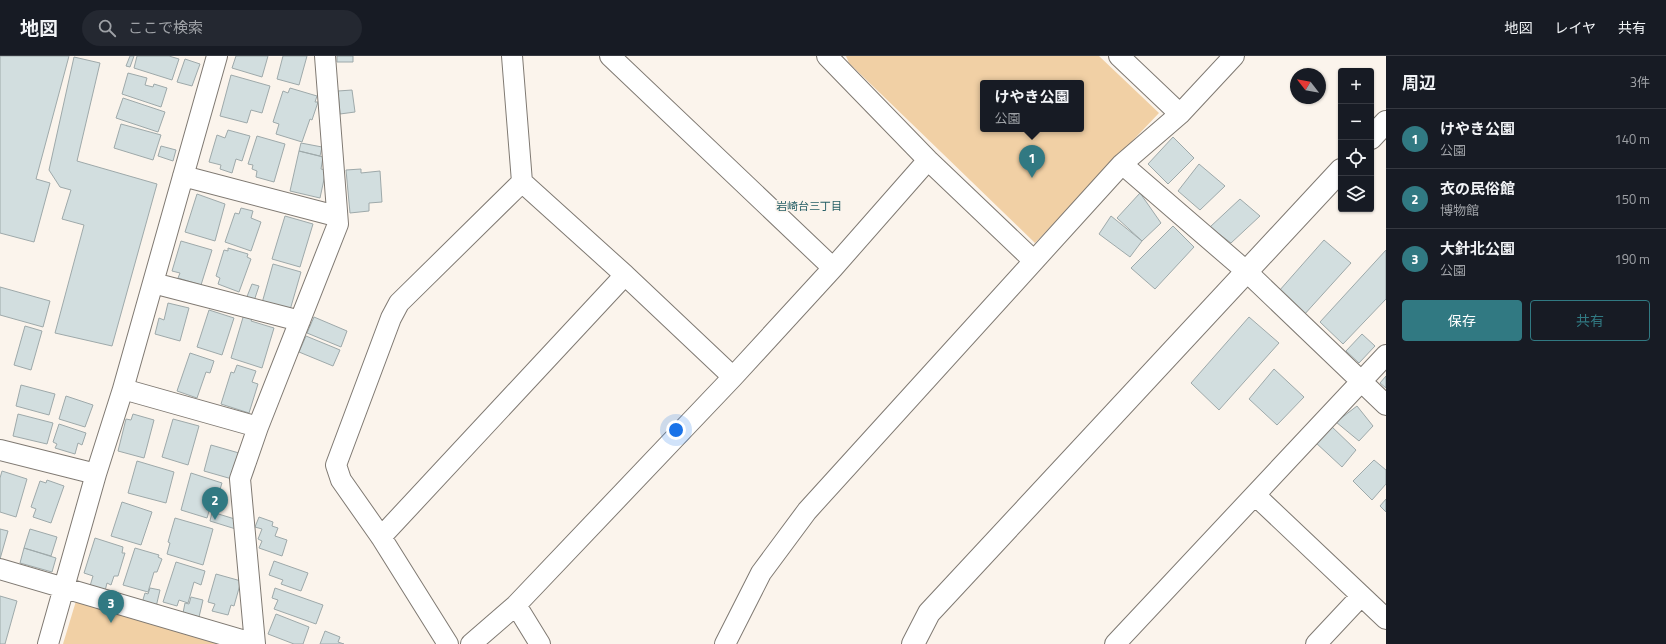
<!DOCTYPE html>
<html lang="ja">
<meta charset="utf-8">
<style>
:root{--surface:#171b24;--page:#242831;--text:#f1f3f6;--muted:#9ea1a6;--line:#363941;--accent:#317982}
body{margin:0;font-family:"Titillium Web","Noto Sans JP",sans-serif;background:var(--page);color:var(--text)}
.controls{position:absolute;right:12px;top:12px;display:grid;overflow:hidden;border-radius:4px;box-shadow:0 1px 3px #0004}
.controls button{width:36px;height:36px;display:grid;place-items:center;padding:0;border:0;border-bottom:1px solid var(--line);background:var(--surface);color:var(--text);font:20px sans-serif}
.compass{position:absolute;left:1290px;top:12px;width:36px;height:36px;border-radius:50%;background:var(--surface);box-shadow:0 1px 3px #0004;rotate:301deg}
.you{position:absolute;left:676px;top:374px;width:14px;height:14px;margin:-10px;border:3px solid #fff;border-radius:50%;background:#1a73e8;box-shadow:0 0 0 6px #1a73e833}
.badge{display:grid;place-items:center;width:26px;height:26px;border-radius:50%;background:var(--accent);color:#fff;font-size:13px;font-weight:700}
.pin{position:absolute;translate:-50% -33px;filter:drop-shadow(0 1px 2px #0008)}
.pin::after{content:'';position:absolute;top:21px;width:14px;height:12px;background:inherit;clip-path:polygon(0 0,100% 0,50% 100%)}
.popup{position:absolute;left:980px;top:24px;width:104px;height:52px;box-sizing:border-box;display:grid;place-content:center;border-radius:4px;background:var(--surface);filter:drop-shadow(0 1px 3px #0005);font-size:13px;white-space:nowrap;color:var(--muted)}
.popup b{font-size:15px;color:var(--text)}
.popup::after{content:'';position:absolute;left:50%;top:100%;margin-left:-8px;border:8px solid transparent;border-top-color:var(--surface)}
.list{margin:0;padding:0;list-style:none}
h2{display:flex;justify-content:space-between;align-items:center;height:52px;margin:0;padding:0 16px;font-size:17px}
h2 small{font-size:13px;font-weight:400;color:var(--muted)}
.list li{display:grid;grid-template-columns:26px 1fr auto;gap:12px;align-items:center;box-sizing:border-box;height:60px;padding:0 16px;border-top:1px solid var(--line)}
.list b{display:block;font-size:15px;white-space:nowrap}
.list p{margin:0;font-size:13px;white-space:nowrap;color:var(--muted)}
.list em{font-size:13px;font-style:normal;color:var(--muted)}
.actions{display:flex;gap:8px;padding:12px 16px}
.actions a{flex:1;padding:9px 0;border:1px solid var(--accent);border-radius:4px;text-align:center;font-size:14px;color:var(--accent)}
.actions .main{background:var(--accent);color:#fff}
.icon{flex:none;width:22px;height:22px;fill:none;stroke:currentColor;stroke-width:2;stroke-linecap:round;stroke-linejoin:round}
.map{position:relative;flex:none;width:1386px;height:588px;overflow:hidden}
header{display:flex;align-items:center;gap:24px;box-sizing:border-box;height:56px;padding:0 20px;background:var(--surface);border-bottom:1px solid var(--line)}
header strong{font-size:19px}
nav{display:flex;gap:22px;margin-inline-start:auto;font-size:14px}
.search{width:280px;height:36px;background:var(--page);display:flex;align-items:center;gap:10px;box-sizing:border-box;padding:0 14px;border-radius:22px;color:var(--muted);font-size:15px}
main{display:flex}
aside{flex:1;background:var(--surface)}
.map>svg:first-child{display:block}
.green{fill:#f1d0a5;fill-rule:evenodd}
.building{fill:#d2dedf;stroke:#9ea9aa}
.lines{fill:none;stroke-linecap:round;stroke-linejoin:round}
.minor-casing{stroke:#7f7972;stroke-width:22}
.tertiary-casing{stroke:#7f7972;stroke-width:24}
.minor{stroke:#fff;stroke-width:20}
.tertiary{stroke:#fff;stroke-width:22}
.labels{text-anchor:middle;stroke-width:3;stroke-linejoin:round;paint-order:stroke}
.neighbourhood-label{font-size:11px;fill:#255e65;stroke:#fbf4ec}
</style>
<header>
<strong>地図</strong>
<div class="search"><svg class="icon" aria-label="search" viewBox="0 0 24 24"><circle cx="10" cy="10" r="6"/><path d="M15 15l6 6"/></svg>ここで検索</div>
<nav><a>地図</a><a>レイヤ</a><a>共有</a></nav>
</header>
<main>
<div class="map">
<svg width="1386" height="588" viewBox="0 0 1386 588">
<rect width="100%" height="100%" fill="#fbf4ec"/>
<path class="green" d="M846,0H1099L1159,57L1035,187L849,7ZM983,27H1081V73H983Z
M76,545L230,588H63Z"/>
<path class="building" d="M0,0H69L36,123L50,127L34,186L0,177Z
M130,0H134L130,11L126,10Z
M137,0H169L179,3L172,24L134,12Z
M236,0H268L262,21L232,12Z
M283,0H307L299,29L277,23Z
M337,0H353V6H337Z
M74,1L100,7L77,105L157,128L112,290L55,277L84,169L62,163L71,134L60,131L49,114Z
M185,3L200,8L192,30L177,26Z
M128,17L147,22L145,29L153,31L154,28L167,32L161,51L122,38Z
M231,19L270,30L262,57L251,54L247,67L220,60Z
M290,32L317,40L315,46H318L312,64L310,63L302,86L276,78L279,68L273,66L283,35L288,37Z
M352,34L355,56L340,58L338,35Z
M123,42L165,56L158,76L116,62Z
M121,68L161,79L153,104L114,92Z
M228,74L250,80L242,105L236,103L232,117L220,113L221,109L209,106L217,79L225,82Z
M257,80L285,88L274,126L256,121L257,115L252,113L253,109L248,108Z
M1173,81L1194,102L1168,128L1148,108Z
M301,87L322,91L320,100L299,95Z
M161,90L176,94L173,105L158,100Z
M299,95L323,101L321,113L326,114L320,142L290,135Z
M1199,108L1225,130L1200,154L1178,135Z
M361,113V117L380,115L382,146L369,147V155L350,157L346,114Z
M1140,137L1161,167L1142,185L1117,162Z
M197,138L225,148L215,185L185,176Z
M1240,143L1260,160L1231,187L1210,171Z
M241,152L253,155L251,162L261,166L251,195L225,186L235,157L239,158Z
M285,160L313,168L300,211L272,203Z
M1111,160L1142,185L1130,201L1099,178Z
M1173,170L1194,191L1155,233L1131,212Z
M1324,184L1351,207L1303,260L1279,235Z
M181,185L212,194L201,229L178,222L180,217L172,215Z
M228,192L248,198L247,201L251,203L239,236L218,228L220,222L216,220L224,194L228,195Z
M1386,194V243L1343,288L1320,266Z
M273,208L301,216L290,254L262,247Z
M252,228L259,230L254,245L246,243Z
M0,231L50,245L43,271L0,259Z
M168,247L189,252L180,285L155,278L159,262L164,264Z
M209,254L234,262L222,299L197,291Z
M244,258L253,261L251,265L274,272L262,312L231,302Z
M314,261L347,275L341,291L307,277Z
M1249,261L1279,287L1219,354L1191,327Z
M25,270L42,275L31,314L14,309Z
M1362,278L1375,290L1359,307L1346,295Z
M306,280L340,294L333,310L299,296Z
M190,297L214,305L210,317L206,316L197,342L177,335Z
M237,309L256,315L252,326L258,328L249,357L221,348L231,316L234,317Z
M1274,313L1304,341L1277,369L1249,343Z
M1386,320V332L1380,327Z
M21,329L55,338L49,359L16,350Z
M66,340L93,349L85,371L59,363Z
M1357,350L1373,370L1359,385L1336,366Z
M18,358L53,367L47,388L13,380Z
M133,358L154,364L144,402L118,395L126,363L131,364Z
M173,363L199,370L188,409L162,401Z
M59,368L86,377L82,389L78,387L75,398L55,392L57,388L53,386Z
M1330,369L1356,394L1342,411L1315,386Z
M211,389L239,397L232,423L204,415Z
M1374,404L1386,414V428L1372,444L1353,425Z
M137,405L174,416L166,447L128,437Z
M2,415L27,423L16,461L0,456V422Z
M191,417L222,427L216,446L212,445L207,462L181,454Z
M47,424L64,430L51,467L33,461L36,453L31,451L40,425L46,427Z
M1386,443V456L1380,450Z
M122,446L152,456L141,489L111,480Z
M212,456L238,464L239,474L210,465Z
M259,461L273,466L272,470L278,472L275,480L287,484L282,500L259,492L262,485L258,483L262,473L255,471Z
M175,462L213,473L203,509L167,498L170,487L168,486Z
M0,473L8,475L0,503Z
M30,473L57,481L51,500L24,492Z
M95,482L123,491L122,497H125L118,520H114L111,529L107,527L105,535L90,530L93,520L84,517Z
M24,492L56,502L52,516L20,507Z
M135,492L159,499L158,501L162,503L157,516H154L148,536L123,529Z
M274,505L308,517L301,535L281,528L283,524L269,519Z
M176,506L205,515L201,529L194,526L188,547L179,544L177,550L163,546Z
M216,518L241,525L234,550L231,549L228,559L212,555L215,548L208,546Z
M150,532L160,534L156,551L142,547L145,537L148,538Z
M275,532L323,549L316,568L274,553L278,544L272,542Z
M0,540L17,545L5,588H0Z
M191,541L203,544L199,561L183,557L185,547L189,548Z
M276,558L309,571L303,588H294L268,578Z
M325,575L340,581L338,586L344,588H320Z"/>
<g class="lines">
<defs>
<path id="minor" d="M512,0L522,126L625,219L733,321
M610,0L833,212
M827,0L928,104L1034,205
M1119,0L1180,58
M1122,108L1246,215L1386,349
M183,120L336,160
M153,227L300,265
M123,333L258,371
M0,394L96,418
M1255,439L1386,563
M381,481L625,219
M0,513L255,588
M516,549L540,588
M48,588L96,418L123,333L217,0
M255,588L240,423L258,371L338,168L325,0
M448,588L381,481L341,424L336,409L391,262L399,247L522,126
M471,588L516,549L733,321L833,212L928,104
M725,588L761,517L807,455L1122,108L1180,58L1234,0
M1115,588L1386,299
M1316,588L1361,540"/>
<path id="tertiary" d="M1371,82L1386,66
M913,588L929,557L1341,114"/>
</defs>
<use href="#minor" class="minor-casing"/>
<use href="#tertiary" class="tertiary-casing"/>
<use href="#minor" class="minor"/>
<use href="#tertiary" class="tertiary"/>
</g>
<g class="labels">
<g class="neighbourhood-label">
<text x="809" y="154">岩崎台三丁目</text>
</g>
</g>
</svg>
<div class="controls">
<button>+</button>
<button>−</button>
<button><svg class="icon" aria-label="locate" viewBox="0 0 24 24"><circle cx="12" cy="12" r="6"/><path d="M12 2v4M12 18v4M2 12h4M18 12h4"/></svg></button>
<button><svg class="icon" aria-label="layers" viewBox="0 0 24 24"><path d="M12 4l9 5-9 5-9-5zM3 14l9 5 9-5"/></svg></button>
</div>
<svg class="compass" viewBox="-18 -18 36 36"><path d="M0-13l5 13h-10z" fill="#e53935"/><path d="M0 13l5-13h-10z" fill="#9ea1a6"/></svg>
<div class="you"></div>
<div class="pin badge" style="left:1032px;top:122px">1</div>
<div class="popup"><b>けやき公園</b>公園</div>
<div class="pin badge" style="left:215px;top:464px">2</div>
<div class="pin badge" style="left:111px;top:567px">3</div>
</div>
<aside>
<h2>周辺<small>3件</small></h2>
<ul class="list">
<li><span class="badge">1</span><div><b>けやき公園</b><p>公園</p></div><em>140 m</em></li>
<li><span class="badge">2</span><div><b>衣の民俗館</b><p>博物館</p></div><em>150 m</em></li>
<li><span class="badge">3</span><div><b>大針北公園</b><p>公園</p></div><em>190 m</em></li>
</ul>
<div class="actions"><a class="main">保存</a><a>共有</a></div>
</aside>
</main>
